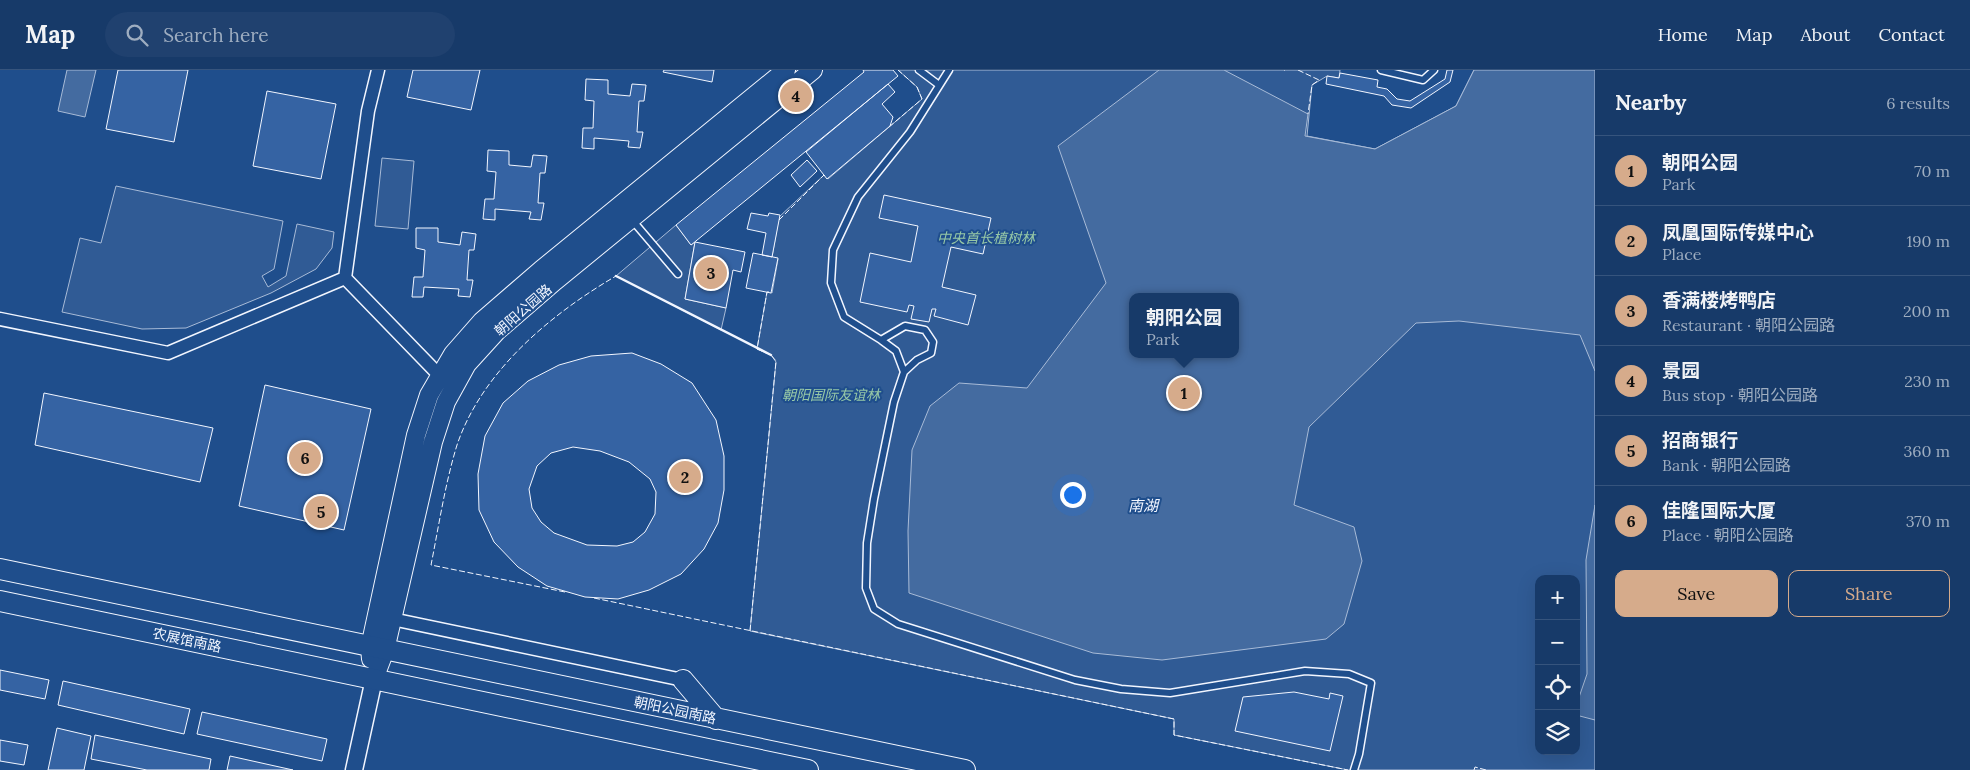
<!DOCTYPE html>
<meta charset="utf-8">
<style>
:root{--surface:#173a69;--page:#20416f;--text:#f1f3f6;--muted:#9eadc0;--line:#36547d;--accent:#d6ab8b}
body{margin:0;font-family:Lora,"Noto Sans SC",serif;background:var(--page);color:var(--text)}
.controls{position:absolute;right:15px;bottom:15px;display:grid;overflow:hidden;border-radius:10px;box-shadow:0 5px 20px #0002}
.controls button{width:45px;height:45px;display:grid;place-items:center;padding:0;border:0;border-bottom:1px solid var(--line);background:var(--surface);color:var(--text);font:25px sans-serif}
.you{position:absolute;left:1072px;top:424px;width:18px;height:18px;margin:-12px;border:4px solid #fff;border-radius:50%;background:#1a73e8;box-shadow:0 0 0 8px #1a73e833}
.badge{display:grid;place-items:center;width:32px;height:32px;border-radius:50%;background:var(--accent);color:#111;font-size:16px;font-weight:700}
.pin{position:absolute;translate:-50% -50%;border:2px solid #fff;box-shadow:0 1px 5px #0006}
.popup{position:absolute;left:1129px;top:223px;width:110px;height:65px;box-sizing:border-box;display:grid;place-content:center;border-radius:10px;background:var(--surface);filter:drop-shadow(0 1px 4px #0005);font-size:16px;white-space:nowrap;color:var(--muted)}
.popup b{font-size:19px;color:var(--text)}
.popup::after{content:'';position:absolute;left:50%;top:100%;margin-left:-10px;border:10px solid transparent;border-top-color:var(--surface)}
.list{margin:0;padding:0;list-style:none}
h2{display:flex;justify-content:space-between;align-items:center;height:65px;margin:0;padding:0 20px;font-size:21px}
h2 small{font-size:16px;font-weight:400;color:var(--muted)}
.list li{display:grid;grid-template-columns:32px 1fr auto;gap:15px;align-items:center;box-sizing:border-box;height:70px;padding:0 20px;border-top:1px solid var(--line)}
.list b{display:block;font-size:19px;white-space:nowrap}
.list p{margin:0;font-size:16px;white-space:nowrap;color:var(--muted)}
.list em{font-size:16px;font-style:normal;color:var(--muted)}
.actions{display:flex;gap:10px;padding:15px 20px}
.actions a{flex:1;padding:11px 0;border:1px solid var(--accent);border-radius:10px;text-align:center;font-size:18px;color:var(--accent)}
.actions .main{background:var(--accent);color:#111}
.icon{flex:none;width:28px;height:28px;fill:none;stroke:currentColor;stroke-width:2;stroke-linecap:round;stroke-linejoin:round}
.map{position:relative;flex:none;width:1595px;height:700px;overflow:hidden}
header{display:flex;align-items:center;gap:30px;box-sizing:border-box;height:70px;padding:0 25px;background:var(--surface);border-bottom:1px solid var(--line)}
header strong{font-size:24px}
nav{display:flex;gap:28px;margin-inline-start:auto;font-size:18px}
.search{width:350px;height:45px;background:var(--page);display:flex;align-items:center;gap:12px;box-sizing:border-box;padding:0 18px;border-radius:28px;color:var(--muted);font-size:19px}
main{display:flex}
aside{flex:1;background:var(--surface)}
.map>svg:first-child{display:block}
.built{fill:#305b95;stroke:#a8bbd7;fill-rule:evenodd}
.water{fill:#446ba0;stroke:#a8bbd7;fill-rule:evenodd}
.building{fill:#3563a3;stroke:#f2f6ff;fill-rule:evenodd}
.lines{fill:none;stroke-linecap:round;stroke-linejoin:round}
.service-casing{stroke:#f2f6ff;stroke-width:9}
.minor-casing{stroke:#f2f6ff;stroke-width:15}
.tertiary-casing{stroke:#f2f6ff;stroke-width:19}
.secondary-casing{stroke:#f2f6ff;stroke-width:20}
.primary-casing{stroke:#f2f6ff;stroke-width:22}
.service{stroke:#1f4e8c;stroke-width:6}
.minor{stroke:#1f4e8c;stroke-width:12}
.tertiary{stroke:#1f4e8c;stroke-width:16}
.secondary{stroke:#1f4e8c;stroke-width:18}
.primary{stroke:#1f4e8c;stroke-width:20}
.fence{stroke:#f2f6ff;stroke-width:1;stroke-dasharray:6 2.5;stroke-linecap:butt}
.wall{stroke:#f2f6ff;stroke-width:2.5}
.labels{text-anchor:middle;stroke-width:4;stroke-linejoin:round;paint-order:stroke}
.park-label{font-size:14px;font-style:italic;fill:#97c8a6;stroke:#1f4e8c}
.street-label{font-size:14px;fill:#f2f6ff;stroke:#1f4e8c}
.water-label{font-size:15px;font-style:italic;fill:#f2f6ff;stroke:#1f4e8c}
</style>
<header>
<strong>Map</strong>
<div class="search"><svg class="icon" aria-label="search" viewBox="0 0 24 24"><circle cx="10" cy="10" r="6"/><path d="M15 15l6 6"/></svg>Search here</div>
<nav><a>Home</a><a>Map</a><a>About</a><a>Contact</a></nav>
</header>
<main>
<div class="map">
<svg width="1595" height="700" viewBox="0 0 1595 700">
<rect width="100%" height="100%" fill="#1f4e8c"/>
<path class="built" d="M898,0H1340L1339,8L1327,6L1312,15L1307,66L1375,79L1456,36L1474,0H1595V700H1348L1174,665V649L750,561L776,292L771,285L757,279L767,222L772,223L778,189L772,187L779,147L824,105L828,109L922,29L917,17ZM1133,227H1235V284H1133ZM1539,509H1576V681H1539Z
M382,88L414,91L408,159L375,156Z
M116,116L283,151L274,199L262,206L268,217L286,206L297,154L334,162L332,178L316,199L271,223L186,258L142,259L62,242L80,168L101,173Z
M676,155L691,175L695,172L685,229L726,238L721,260L616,206Z"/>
<path class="water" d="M67,0H96L85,47L58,41Z
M1159,0H1224L1308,44L1305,66L1375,79L1456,36L1474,0H1595V301L1580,265L1459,251L1416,253L1309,357L1294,435L1354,457L1362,491L1344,554L1326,569L1162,590L1093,583L909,523L908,461L912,380L930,336L959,313L1027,318L1106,213L1058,76ZM1133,227H1235V284H1133Z
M1595,435V650L1576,645V636L1587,604L1586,490Z"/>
<path class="building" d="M118,0H188L174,72L106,59Z
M413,0H480L471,40L407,27Z
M664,0H714L712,12L663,2Z
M863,0H893L898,6L691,175L676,155L864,2Z
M1447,0H1453L1450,12L1411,38L1392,35L1384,26L1326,14L1327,6L1339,8L1340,3L1378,10L1377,17L1387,19L1397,29L1410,31L1445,9Z
M586,9L608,10V24L630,26L632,14L646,15L644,31H639L637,62H643L640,78L628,77L629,71L594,68V79L582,78L583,58H593L594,31L585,30Z
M888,14L895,22L882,34L893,47L890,56L827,109L806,82Z
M267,21L336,34L321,109L253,96Z
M488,80L509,81V95L531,97L533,85L547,86L545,103H540L538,133H544L541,150L529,149L531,142L495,139V150L483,149L485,129H494L496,102L487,101Z
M807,90L817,101L800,117L791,105Z
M884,125L991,148L983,184L951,177L942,217L976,225L968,255L934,246L936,239H932L929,252L911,249L914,236L909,235L907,242L860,232L870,183L911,192L918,156L879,148Z
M751,143L768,146L769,143L780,145L772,187L762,185L766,163L747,159Z
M416,158H438V172L460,175L462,162L476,164L474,180H469L467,210H473L470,227L458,226L459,219L424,217L423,227H412L414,207H423L425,180L416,178Z
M695,172L745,182L741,202L733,200L726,238L685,229Z
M753,183L778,188L771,223L746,218Z
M632,283L661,294L692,313L716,350L724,386V420L718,453L704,479L681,504L649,520L618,529L585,527L547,516L518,497L494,472L479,440L478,404L485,366L503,333L528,311L559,295L591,286ZM573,377L600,381L629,392L650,409L656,422L655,444L645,462L633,472L617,476L587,475L554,463L541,452L532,438L529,419L537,396L551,383Z
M265,315L371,339L344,460L239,436Z
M44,323L213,358L200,412L35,375Z
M0,600L49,610L45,629L0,620Z
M63,611L190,639L184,664L58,635Z
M1294,622L1329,629L1330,623L1343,626L1330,681L1235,661L1243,627Z
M202,642L327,669L322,691L197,664Z
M57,658L91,666L84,700H48Z
M95,665L211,689L209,700H147L91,689Z
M0,670L28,675L24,695L0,691Z
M230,686L293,700H227Z"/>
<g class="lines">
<defs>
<path id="service" d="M919,0L939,15
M949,0L910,62L858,127L833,180L831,213L844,247L881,270L896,281L904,302L894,332L874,429L867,473L866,518L874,539L898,554L1075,610L1121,619L1170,623L1305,601L1349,604L1371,613L1359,684L1354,700
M1381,0L1423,10L1434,0
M632,150L678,204
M881,270L905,256L925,260L933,272L931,283L917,290L904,302"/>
<path id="minor" d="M345,208L368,41L378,0
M0,249L168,283L345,208L440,306
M392,549L683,610"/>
<path id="tertiary" d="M354,700L374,609"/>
<path id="secondary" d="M371,589L370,577L416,365L429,325L453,284L482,251L541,200L786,0
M374,609L385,580L433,372L446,332L467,294L497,261L555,211L813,0"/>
<path id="primary" d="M0,499L965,700
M0,531L808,700
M683,610L716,649"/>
</defs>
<use href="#service" class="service-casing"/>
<use href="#minor" class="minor-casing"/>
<use href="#tertiary" class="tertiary-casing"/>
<use href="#secondary" class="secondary-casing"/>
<use href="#primary" class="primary-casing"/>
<use href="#service" class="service"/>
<use href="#minor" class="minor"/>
<use href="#tertiary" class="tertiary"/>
<use href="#secondary" class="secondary"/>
<use href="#primary" class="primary"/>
<path class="fence" d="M1284,0H1285
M1298,0L1319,10L1312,15L1308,44
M889,57L922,29L917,17L898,0
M779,150L824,105L825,106
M565,522L431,495C439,455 445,414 457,375C482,301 551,244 616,206
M594,528L1174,649V665L1348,700
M750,561L776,291L771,285L757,279L767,222H769
M1474,700L1475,697L1486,700"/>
<path class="wall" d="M616,206L771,285"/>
</g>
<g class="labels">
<g class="park-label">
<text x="986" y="173">中央首长植树林</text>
<text x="831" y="330">朝阳国际友谊林</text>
</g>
<g class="street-label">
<text transform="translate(523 240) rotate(-41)" y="5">朝阳公园路</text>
<text transform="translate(187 570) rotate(12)" y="5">农展馆南路</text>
<text transform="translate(675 640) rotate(12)" y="5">朝阳公园南路</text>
</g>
<g class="water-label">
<text x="1143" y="441">南湖</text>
</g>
</g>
</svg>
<div class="controls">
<button>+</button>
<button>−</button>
<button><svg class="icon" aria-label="locate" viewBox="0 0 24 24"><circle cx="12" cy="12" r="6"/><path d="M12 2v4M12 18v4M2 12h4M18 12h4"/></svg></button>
<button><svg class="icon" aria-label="layers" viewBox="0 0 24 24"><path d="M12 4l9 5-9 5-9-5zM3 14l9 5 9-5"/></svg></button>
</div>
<div class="you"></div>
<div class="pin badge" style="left:1184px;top:323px">1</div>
<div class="popup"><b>朝阳公园</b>Park</div>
<div class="pin badge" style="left:685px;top:407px">2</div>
<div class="pin badge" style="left:711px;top:203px">3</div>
<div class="pin badge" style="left:796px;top:26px">4</div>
<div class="pin badge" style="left:321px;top:442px">5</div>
<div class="pin badge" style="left:305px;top:388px">6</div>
</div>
<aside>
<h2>Nearby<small>6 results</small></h2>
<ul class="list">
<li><span class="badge">1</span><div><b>朝阳公园</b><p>Park</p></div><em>70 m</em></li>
<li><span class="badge">2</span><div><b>凤凰国际传媒中心</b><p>Place</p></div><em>190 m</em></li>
<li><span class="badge">3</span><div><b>香满楼烤鸭店</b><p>Restaurant · 朝阳公园路</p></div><em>200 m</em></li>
<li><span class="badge">4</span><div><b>景园</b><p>Bus stop · 朝阳公园路</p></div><em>230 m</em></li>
<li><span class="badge">5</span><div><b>招商银行</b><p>Bank · 朝阳公园路</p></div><em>360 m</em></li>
<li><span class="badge">6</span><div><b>佳隆国际大厦</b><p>Place · 朝阳公园路</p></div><em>370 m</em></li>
</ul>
<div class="actions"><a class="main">Save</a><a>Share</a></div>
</aside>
</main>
